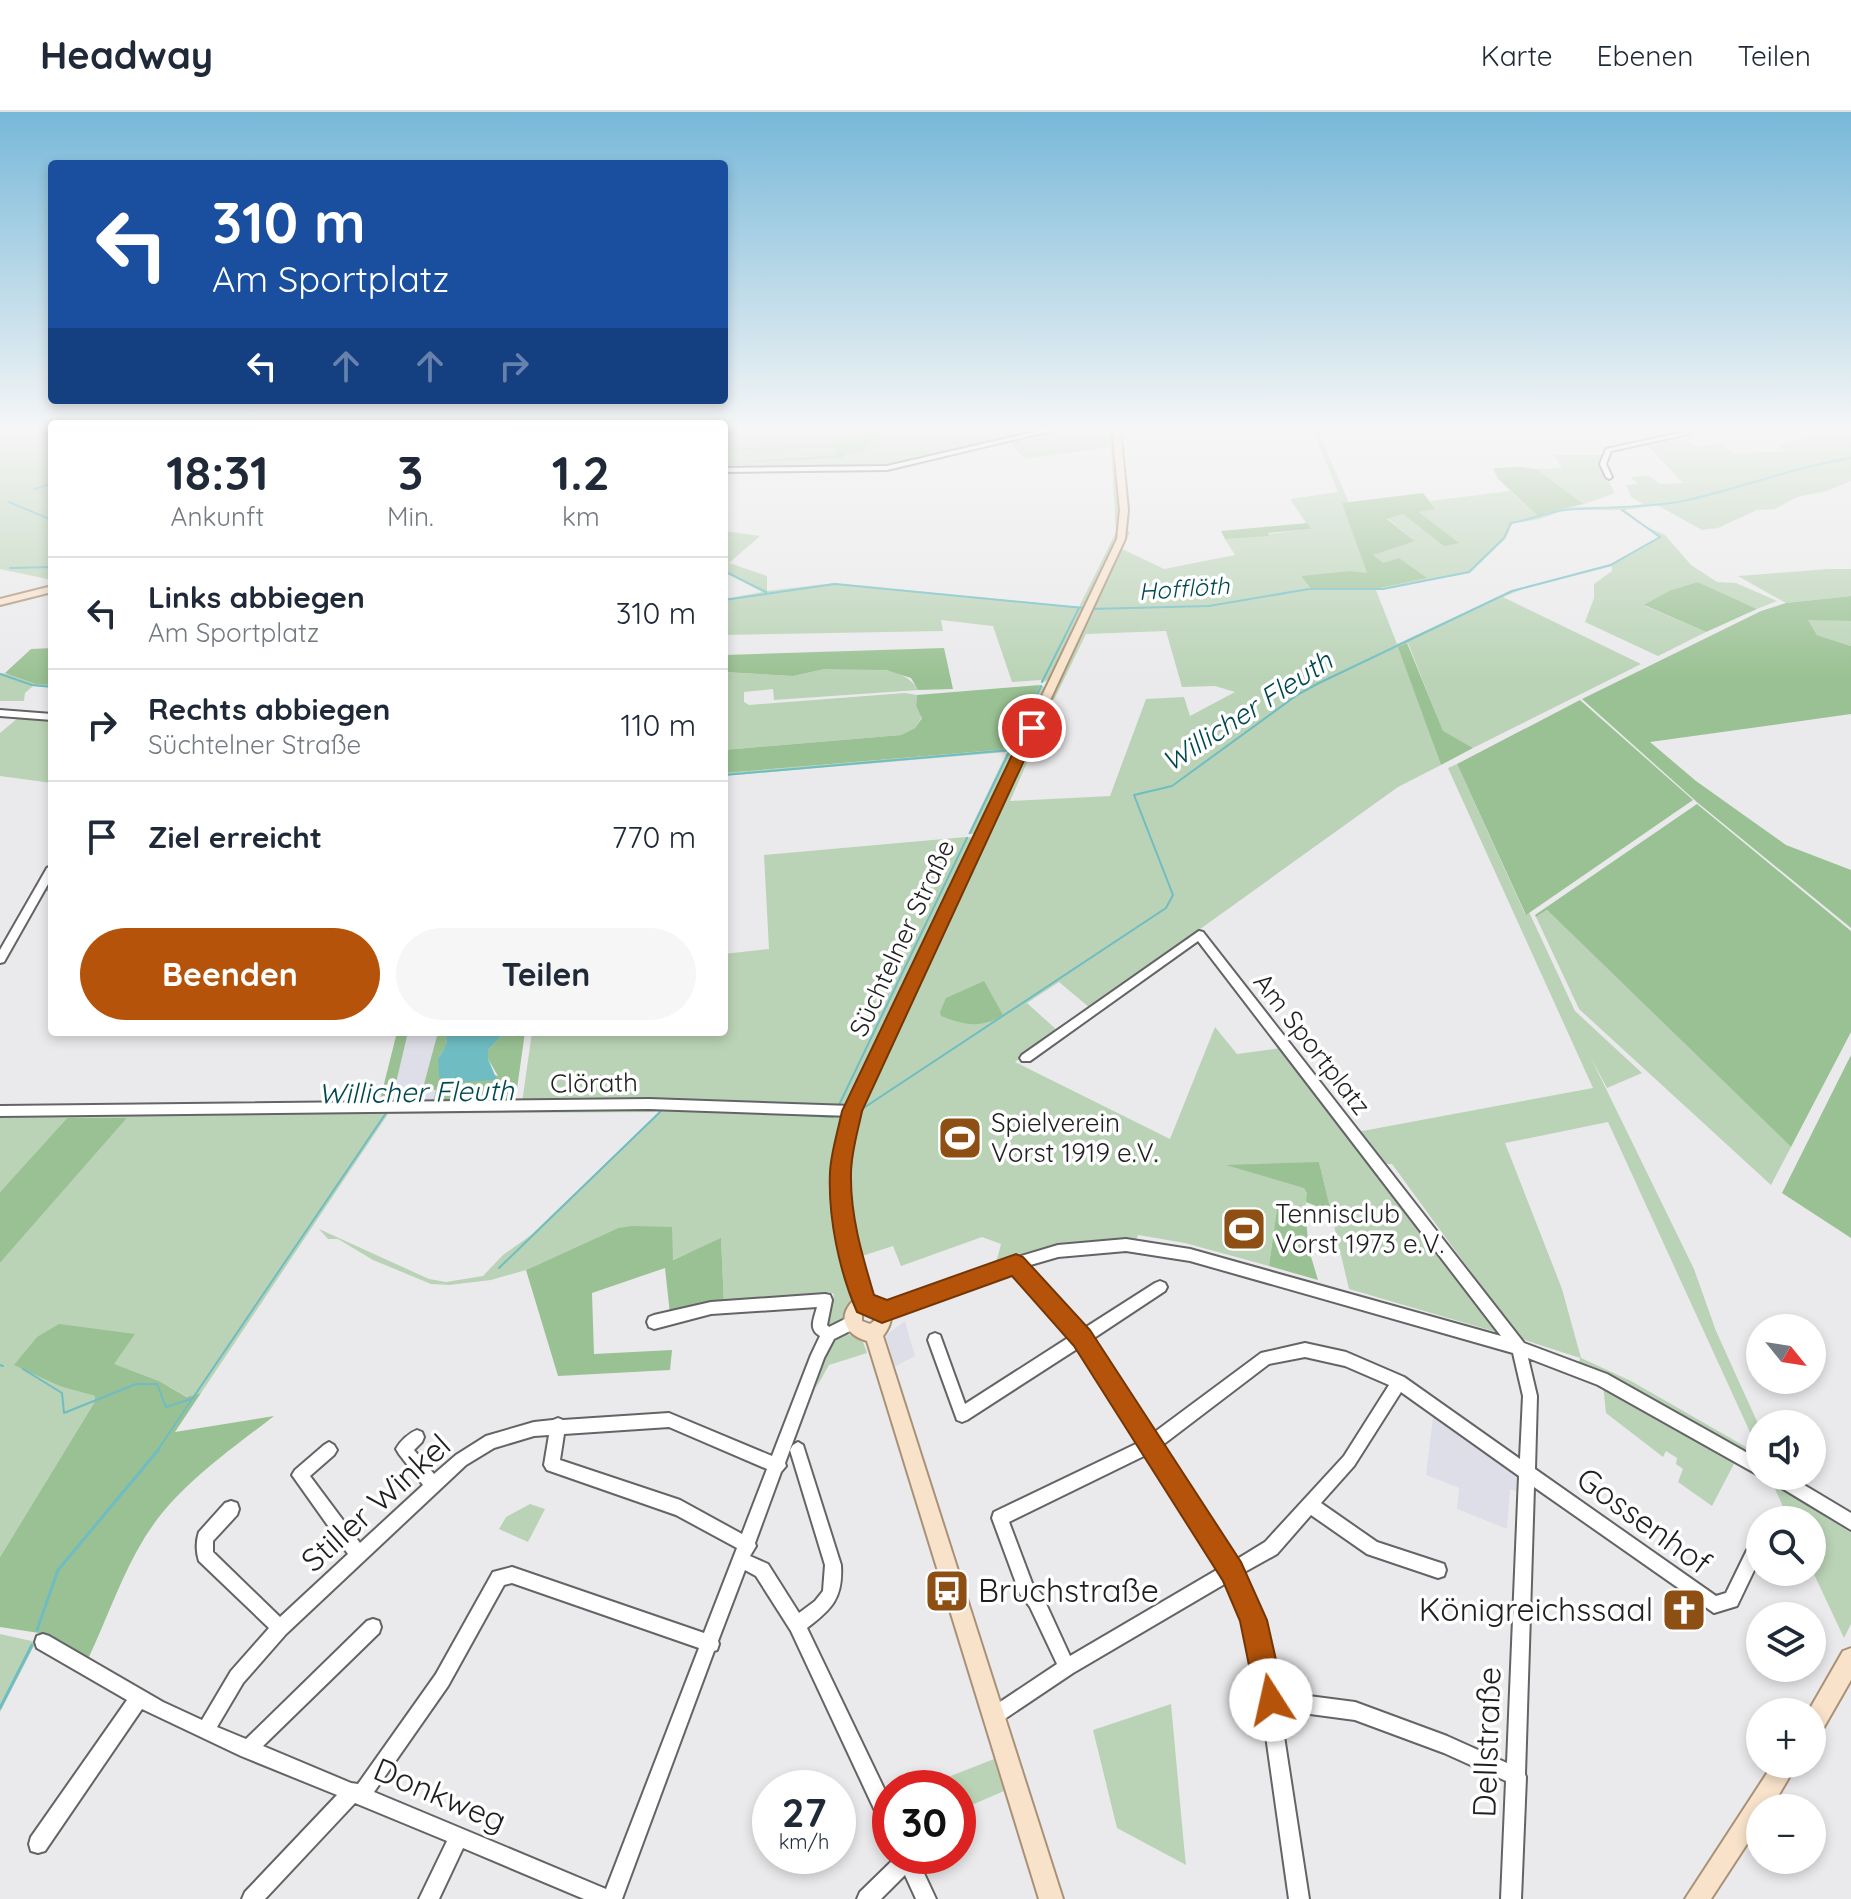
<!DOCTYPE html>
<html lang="de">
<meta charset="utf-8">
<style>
body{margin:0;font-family:Quicksand,sans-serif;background:#f6f6f7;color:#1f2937;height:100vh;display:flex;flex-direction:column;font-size:30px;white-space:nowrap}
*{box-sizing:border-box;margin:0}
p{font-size:26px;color:#747a83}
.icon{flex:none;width:44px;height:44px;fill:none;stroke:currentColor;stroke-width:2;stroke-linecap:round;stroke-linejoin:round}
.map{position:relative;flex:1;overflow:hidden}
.details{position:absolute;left:48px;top:308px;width:680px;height:616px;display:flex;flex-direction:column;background:#fff;border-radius:8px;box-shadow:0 4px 12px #0003}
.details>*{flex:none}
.banner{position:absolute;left:48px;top:48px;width:680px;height:244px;border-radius:8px;box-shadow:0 4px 12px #0003;background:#1a4fa0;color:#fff;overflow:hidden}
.needle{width:52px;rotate:120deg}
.controls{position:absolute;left:1746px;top:1202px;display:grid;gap:16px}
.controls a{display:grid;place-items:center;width:80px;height:80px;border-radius:50%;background:#fff;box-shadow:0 4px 12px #0003;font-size:40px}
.speed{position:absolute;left:752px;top:1658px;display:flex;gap:16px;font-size:40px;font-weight:700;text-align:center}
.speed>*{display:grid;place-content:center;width:104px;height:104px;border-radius:50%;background:#fff;box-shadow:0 4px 12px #0003;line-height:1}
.speed small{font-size:20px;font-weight:400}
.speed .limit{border:12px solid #d22;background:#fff;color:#111}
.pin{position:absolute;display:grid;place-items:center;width:68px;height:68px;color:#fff;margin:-34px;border:4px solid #fff;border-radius:50%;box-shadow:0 2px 8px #0007}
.me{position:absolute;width:88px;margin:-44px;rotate:350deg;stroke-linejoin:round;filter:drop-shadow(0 0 6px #0008)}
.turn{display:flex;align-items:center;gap:28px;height:168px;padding:0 32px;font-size:36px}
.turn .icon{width:104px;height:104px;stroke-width:2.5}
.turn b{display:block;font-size:56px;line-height:68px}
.lanes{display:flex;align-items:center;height:76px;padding:0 32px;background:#0003;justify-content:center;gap:40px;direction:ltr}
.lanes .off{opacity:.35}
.eta{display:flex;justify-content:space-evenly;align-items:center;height:136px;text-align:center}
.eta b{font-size:48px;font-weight:700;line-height:56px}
.button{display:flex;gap:16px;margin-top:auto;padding:16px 32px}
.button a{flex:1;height:92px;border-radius:48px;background:#b45309;color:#fff;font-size:32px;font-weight:700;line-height:92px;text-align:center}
.button a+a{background:#f6f6f7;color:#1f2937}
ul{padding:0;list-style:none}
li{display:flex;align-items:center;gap:24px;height:112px;padding:0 32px;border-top:2px solid #e0e1e3}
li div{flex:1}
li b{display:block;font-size:30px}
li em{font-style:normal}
header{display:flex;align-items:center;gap:48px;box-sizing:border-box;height:112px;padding:0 40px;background:#fff;border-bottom:2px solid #e0e1e3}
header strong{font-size:38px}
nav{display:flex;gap:44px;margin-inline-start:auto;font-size:28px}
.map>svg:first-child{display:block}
</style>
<header>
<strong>Headway</strong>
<nav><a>Karte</a><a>Ebenen</a><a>Teilen</a></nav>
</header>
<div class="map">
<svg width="1851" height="1787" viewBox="0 0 1851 1787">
<rect width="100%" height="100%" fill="#eaeaec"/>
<path fill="#dedee8" d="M408,920h30l-14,52 13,5 -4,13 -42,2z
M905,1209l10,35 -21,11 -8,-32z
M1434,1297l86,67 1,17 -11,-4 -3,40 -50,-20 2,-21 -33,-13z"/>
<path fill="#bad3b6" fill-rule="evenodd" d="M0,316h52v152l-52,-11z
M748,316l25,2 284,-2 -170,39 -163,2v-37z
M1111,316h3l4,44 -3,1 4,2 6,55 5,2 -8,17 42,20 71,-14 -10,-16 85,-10 -20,-30 48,-7 -26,-64h5l32,75h-6l24,70 -66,3 10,13h64l51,-11 -43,-15 -11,-8 42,-15 -27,-22 16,-5 41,32 14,-2 -40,-32 18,-3 -6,-7 80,-10 29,26c28,-19 72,-4 104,-13l-12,-7 -5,-12 12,-1 -8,-7 19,-1 11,8 23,-1 -39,-41 31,-6 24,11 22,-5 10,11 54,-1 -7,-7 54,-13 -2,-4h21v53l-24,10 -30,6 -22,12 -18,1 -39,18 -16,2 -45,-25 -32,5 22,17 18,8 26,30 26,17 19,1 41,18 -20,8 -59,-27 -53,24 61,26 -48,24 -73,-34 9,-24v-14l18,-13v-5l-84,21 -25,10 138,67 -168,84 -30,-16 -35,-89 -9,4 42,118 -43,22 -308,221 -31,-26 -32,21 31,28 -43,31 155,77 45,-112 22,27 44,-6 215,284 -147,-43 -30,-127 -15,26 4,5 -3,16 -27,-7 -9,64 -84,-23 -47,-8 -2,5c-49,-3 -94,5 -140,23l5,-19 -19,-7 -81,29 -8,-20 -31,10 9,39 -6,-11 -20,-84 10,-86 83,-182 6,-2 2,-5 -3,-3 104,-218 7,-2 -44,99 100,-5 36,-97 38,-2 6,19 45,-24 -20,-6 -33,1 -16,-56 -80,3 -32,66 -3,-1 -1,-20 -9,4v-3l-29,2 -19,-56 -52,-6 2,11 -219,4v-40l6,3 32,-6 -38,-20v-41l36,5 -31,27 38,13v15l67,-8 245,24 37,-75 -5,-85 -86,12 -17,-18 45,-10 4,3 55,5zM1620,398l39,27 -49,27 -99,27 -114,53 -21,-54 94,-17 36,-35 6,-14 28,-5 24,-9z
M1554,343h50l-2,13 12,23 -1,3 -29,10 -48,-35 26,-1z
M1828,457h23v27l-65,7 -48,-27z
M1807,507l44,2v25l-34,-11z
M825,557c29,1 77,-8 93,21l-144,10 -1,-11 -29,3v10l5,3 156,-12 12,2 -1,11 6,11 -7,11 -14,7 -177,15v-78l69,4z
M0,561c18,1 33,10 52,12v2l-19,-1 -8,7 -1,8h-24z
M1040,573l6,3 -68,146h-10l39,-82 -283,24v-3l285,-24z
M19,605l33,1v65l-52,-7v-43z
M1457,652l68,150 4,-2 46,99 67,62 -35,15 -17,-32 104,213 22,62 44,97v26l-152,-332 -103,21 57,146 19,69 50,23 129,74v7l-107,-64 -74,-36 1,-4 -61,-20 -127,-174h-7l-28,-32 236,-44 -145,-320z
M966,725l10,1 -127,267 -327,-2 10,-71h192v-78l45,-5 -5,-94z
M1547,798l244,237 -20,38 -192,-176 -43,-92z
M682,994l163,9 8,170c0,20 -4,31 -21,42l-5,-4 7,-29 -6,-2 -4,6 -100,7 -3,-66 -49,21v-33l-54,1 -92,42 -35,10 -42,5 -18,-1 -58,-24 -35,-21h-10l-9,-10 110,50 17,3 37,-6 20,-21 28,-20 128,-123 -271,2 -187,279 -13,4 -29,-16 -46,-17 21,-30 -110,33 38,20 33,9 -1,7 -94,154v-294l127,-145h-60l-67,74v-78z
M846,1221l17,9 4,11 -38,12 -13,23c6,-23 7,-44 30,-55z
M1603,1273l133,75 -24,46 -34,-24 5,-13 -7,-5 1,-6 -11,-7 -3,6 -57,-44z
M1772,1370l79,51v91l-7,14 -32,-68v-50h-23z
M530,1392l15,5 -17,33 -29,-13 7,-12z
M0,1522l36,8 -36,70z
M1171,1592l13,142 2,19 -69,-37 -24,-98z
M994,1647l10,32 -46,20v-23h-12l-3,-9z"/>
<path fill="#9ac193" d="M846,316h10l-27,4 10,10 37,-8 -2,-6h5l4,5 -21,20 -16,1 -4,4 -118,5 114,-8 -4,-8 -110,4v-18l1,16 111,-5 -14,-13z
M1522,355l14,2 48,35 -39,9 -6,4 -41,-38 -5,-11z
M1423,381l13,16 -17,3 40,31 -15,3 -41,-32 -16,5 28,22 -42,14 10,8 16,-5 28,20 -52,11h-64l-10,-13 49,-5 17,2 -25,-70z
M1307,411l4,6 -43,4 1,3 -44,3 -4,-8z
M1698,470l59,27 -51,23 -62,-27 25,-14z
M1851,484v25l-43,-1 9,15 34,11v68l-201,28 46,39 90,64 65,25v58l-153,-125 -116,-104 179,-88 25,-8z
M1407,531l36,88 30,17 -32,17 -43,-118z
M52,536v37l-16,-1 -31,-11 26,-24z
M944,536l9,41 -35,1 -7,-12 -25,-8 -61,-1 -32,7 -69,-4v-17z
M1040,573l-31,64 -285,24v-23l177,-15 14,-7 7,-10 -6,-12 1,-11z
M1580,588l113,100 -167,115 -69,-151z
M1697,692l154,127v101l-60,115 -244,-237 -11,7 -1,-2z
M984,869l19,34c-22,14 -39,10 -62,1l-1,-4 6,-14z
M397,920h11l-17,72h-12z
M438,920h6l3,6 -1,9 -8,11 60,18 -10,-17v-9l17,-18h20l-10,71 -82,-1 3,-12 -8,-1 -4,-5z
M1851,943v183l-69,-45z
M67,1006h60l-127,145v-71z
M1319,1050l12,50 -25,-10 1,-9 -3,-5 -78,-23z
M1278,1089l27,8 4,41 9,30 -49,-14z
M632,1114l40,1 1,33 48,-22 3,67 -54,9 -5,-46 -73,25 2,61 78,-4 -2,20 -112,6 -32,-106 92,-42z
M59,1212l76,10 -21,30 45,17 28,16 14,-4 -26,39 99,-16c-46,36 -97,70 -129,121 -23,37 -38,82 -57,122l-49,-26 -39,-6v-70l94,-154 1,-7 -33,-9 -48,-22 23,-28z"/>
<path fill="#6fbdc3" d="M444,920h61l-17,18v9l9,21 -50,3 -8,-6 -1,-19c7,-9 12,-16 6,-26z"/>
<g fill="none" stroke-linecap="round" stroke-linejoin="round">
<path stroke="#6fbdc3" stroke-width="2" d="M900,317l9,-1
M35,377l17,-6
M9,390l43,18
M10,456l42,-1
M724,459l42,21
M724,488l111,-16 249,24
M1090,497l119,-3 100,-17h74l86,-17 35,-34 7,-15c18,-3 37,-11 54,-13 39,-4 78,-1 118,-9 56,-12 111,-34 168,-43
M0,562l32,11 20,2
M1042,570l37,-74
M724,663l286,-25
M970,721l71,-147
M43,779l9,-2
M839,993l128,-267
M749,1000l84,5
M860,1003l2,-6 304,-201 7,-13 -39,-100 38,-9 125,-91 20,-11 195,-93 99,-26 49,-28 -38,-27
M0,1004l651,-7
M499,1156l163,-158
M0,1253l3,1
M23,1257l39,24 2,20 72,-29h21l9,23 28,-9
M157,1339l229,-338"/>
<path stroke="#6fbdc3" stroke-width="3" d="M37,1518l21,-60 101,-121
M0,1596l32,-63"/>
<g stroke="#646466" stroke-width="4">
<path id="minor" d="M1051,316h12l-176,42 -163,2v-4l163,-2z
M1687,316h6l-5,6 -77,17 -5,13 6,13 -3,2 -3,-2 -6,-13 6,-15 78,-17z
M0,598l52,4v6l-52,-4z
M52,753v12l-48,85 -4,1v-13l47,-82z
M1199,819l4,1 321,411 83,31 153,86v16l-162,-91 -70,-27 9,38 -2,73 181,127 10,-3 21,-43 6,-2 6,2 1,8 -23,48 -23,7 -180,-126 -9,287 1,3 -5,122h-20l5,-118 -62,-28 -89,-33 -75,-10 29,189h-20l-32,-227 -12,-51 -17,-39 -155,91 -73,49 -6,3 -6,-3 -3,-6 3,-6 69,-46 -27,-57 -10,-13 -28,-76 2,-6 146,-70 -60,-95 -113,73 -5,2 -5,-2 -29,-80 2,-5 5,-2 5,2 25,69 106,-68 -58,-66 -131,49 -5,-2 -2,-5 2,-5 114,-42 67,-20 68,-6 64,10 311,87 -303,-395 -168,120h-8l-2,-3 2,-3zM1126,1139l64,10 323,92 10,43 -3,63 -116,-82 -58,-25 -41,-9 -44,10 -109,81 -61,-94 74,-49 2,-4 -2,-4 -5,-2 -5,2 -72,46 -56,-63 31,-9zM1305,1245l40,9 44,19 -45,71 -79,86 -31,19 -74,-114 109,-83zM1401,1280l118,84 -12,287 -60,-27 -92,-34 -77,-10c-7,-44 -19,-77 -37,-118l36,-20 34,-39 56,39 71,24 6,-2 2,-6 -2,-6 -67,-22 -56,-39 33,-37zM1148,1342l72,114 -150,88 -28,-61 -10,-12 -23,-61z
M649,987l203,7 4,2 2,3 -2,3 -4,2 -203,-7 -649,7v-10z
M825,1182l5,1 2,5 -5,25 2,2 24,-12 5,2 2,5 -2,5 -24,12 -10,19 -39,105 1,3 -5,6 -26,71 1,3 -6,10 18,8 31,49 16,-12 8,-10 2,-26 -35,-115 3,-5 5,-3 5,3 38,120c2,33 -9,44 -34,63l83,173v29l-7,-2 -92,-197 -35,-55 -11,-6 -27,71 1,3 -2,6 -3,1 -92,248h-38l-121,-51 -24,51h-20l28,-58 -92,-38 -90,96h-23l3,-7 92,-97 -96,-39 -99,-47 -97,142 -7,2 -7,-2 -2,-7 2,-7 96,-137 -90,-52 -2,-6 2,-6 6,-2 6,2 114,66 39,18 29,-49 38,-43 -70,-67c-3,-9 -3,-20 0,-29l26,-29 6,-2 6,2 2,6 -2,6 -24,26v11l67,65 68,-63 -56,-79 3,-5 29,-25 5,-3 5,3 3,5 -3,5 -24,21 50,67 63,-58 -24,-31 -3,-5c4,-8 13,-16 21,-19l5,2 2,5 -2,5 -8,8 20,24 22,-19 30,-19 48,-14 19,-2 5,-2 5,2 106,-7 103,43 39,-101 9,-19c-12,-7 -6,-17 -3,-29l-106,7 -57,15 -5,-2 -2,-5 2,-5 5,-2 57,-13zM669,1315l98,42 -25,65 -62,-34 -120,-40 4,-26zM549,1323l-5,30 3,5 129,45 61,33 -33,85 -192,-66 -19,5 -57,102 -78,110 -7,-1 -88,-37 116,-113 2,-6 -2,-6 -6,-2 -6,2 -121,118 -29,-12 26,-44 43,-49 180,-169 28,-17 40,-12zM512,1471l187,65 -93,241 -232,-97 74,-106 56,-101z
M1767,1364h22l62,37v17l-81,-49z
M897,1744h19l20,43h-20l-11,-24 -24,24h-24l3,-7z"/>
</g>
<g stroke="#a99178" stroke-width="4">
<path id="major" d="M1112,316h8l8,82 -3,29 -254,546c-32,73 -25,137 0,210 21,8 26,23 12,41l180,563h-24l-172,-558c-22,-6 -31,-25 -12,-42 -24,-75 -32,-140 1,-214l261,-546 3,-29zM866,1200h4l4,3v6l-4,3 -8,-3v-6z
M52,474v6l-52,13v-6z
M1851,1536v32l-31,54 -8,3v-25h-4l35,-61z
M1773,1652h24l-26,44h-11v16l-49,75h-26z"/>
</g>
<use href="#minor" fill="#fff" fill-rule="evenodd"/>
<use href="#major" fill="#f8e2ca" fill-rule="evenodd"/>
</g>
<linearGradient id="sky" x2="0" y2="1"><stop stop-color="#77b8d9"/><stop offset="0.56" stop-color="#f6f6f6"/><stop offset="1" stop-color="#f6f6f6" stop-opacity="0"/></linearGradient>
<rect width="1851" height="566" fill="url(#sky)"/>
<path fill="#b45309" stroke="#753606" stroke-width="2" d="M1032,611l7,5 -177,383c-4,20 -11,42 -11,62 -1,42 11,82 23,122l13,5 129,-46 7,3 67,73 151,232 26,58 18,80 -4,11 -10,4 -10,-4 -5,-11 -16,-79 -17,-40 -149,-235 -62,-70 -130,47 -25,-11c-18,-41 -29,-95 -27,-140 1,-20 8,-41 12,-61l183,-383z"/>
<defs>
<g id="stadium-square" transform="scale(2.3)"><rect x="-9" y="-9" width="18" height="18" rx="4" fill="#8d4f13" stroke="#fff"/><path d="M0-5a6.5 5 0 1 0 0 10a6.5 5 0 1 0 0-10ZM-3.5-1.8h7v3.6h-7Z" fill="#fff"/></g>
<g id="bus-square" transform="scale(2.3)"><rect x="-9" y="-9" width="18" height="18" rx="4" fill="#8d4f13" stroke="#fff"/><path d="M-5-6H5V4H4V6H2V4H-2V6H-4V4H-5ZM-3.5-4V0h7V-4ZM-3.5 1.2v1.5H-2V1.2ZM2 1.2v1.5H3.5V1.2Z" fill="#fff"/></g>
<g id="church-square" transform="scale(2.3)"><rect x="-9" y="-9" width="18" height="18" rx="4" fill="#8d4f13" stroke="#fff"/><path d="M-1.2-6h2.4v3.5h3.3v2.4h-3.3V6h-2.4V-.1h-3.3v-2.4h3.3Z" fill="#fff"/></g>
</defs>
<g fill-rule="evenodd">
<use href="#stadium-square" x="960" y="1026"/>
<use href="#stadium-square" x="1244" y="1117"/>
<use href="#bus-square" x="947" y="1479"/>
<use href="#church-square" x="1684" y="1498"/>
</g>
<g text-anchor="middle" stroke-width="7" stroke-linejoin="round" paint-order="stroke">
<g font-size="24" font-style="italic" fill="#004a4f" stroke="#fff">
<text transform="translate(1184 477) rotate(-4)" y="8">Hofflöth</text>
</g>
<g font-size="26" fill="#1f1f20" stroke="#fff">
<text transform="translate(902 826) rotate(-65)" y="9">Süchtelner Straße</text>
<text transform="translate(1312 932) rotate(52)" y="9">Am Sportplatz</text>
<text transform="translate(594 971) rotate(-1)" y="9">Clörath</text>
</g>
<g font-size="26" fill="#1f1f20" stroke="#fff" text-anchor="start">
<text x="991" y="1020">Spielverein<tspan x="991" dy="30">Vorst 1919 e.V.</tspan></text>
<text x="1275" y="1111">Tennisclub<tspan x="1275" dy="30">Vorst 1973 e.V.</tspan></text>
</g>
<g font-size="28" font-style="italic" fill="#004a4f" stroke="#fff">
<text transform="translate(1247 599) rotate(-33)" y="10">Willicher Fleuth</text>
<text transform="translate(416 980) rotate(-1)" y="10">Willicher Fleuth</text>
</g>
<g font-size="32" fill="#1f1f20" stroke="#fff">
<text transform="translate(376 1391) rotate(-42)" y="11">Stiller Winkel</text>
<text transform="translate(1644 1409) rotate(36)" y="11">Gossenhof</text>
<text transform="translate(1487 1630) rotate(-88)" y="11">Dellstraße</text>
<text transform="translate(440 1683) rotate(23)" y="11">Donkweg</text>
</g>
<g font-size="32" fill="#1f1f20" stroke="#fff" text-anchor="start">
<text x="978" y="1490">Bruchstraße</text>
<text x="1653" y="1509" text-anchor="end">Königreichssaal</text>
</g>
</g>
</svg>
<div class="controls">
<a><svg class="needle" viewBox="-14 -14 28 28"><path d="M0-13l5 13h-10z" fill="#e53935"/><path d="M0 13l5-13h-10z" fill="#747a83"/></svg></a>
<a><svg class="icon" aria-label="sound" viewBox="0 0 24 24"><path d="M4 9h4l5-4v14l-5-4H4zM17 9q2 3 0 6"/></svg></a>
<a><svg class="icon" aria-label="search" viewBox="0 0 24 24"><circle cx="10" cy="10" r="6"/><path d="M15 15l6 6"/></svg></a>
<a><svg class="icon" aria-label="layers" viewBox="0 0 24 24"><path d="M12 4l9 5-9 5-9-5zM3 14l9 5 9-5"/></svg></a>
<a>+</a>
<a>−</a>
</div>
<div class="speed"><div>27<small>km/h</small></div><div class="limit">30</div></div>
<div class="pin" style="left:1032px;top:616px;background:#d93025"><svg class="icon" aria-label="arrive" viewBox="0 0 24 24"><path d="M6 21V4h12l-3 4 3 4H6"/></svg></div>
<svg class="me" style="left:1271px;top:1588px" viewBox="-20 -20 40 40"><circle r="19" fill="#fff"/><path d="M0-13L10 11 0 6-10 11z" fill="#b45309"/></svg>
<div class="banner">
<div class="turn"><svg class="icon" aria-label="left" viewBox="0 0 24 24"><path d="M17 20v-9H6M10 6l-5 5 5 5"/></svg><div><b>310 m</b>Am Sportplatz</div></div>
<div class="lanes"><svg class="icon" aria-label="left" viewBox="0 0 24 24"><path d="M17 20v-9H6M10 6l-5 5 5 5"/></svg><svg class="icon off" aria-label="ahead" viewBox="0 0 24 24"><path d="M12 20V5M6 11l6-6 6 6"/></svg><svg class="icon off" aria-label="ahead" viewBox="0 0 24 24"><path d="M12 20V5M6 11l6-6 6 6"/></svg><svg class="icon off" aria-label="right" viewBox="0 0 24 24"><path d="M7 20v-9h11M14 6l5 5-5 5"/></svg></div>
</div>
<section class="details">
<div class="eta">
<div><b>18:31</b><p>Ankunft</p></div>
<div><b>3</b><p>Min.</p></div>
<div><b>1.2</b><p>km</p></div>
</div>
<ul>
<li><svg class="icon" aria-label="left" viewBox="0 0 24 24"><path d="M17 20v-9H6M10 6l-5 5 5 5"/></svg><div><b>Links abbiegen</b><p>Am Sportplatz</p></div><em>310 m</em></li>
<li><svg class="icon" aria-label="right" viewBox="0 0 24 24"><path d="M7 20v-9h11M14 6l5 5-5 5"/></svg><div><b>Rechts abbiegen</b><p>Süchtelner Straße</p></div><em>110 m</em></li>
<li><svg class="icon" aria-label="arrive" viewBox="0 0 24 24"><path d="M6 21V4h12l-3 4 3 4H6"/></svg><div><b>Ziel erreicht</b></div><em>770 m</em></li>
</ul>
<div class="button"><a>Beenden</a><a>Teilen</a></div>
</section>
</div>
